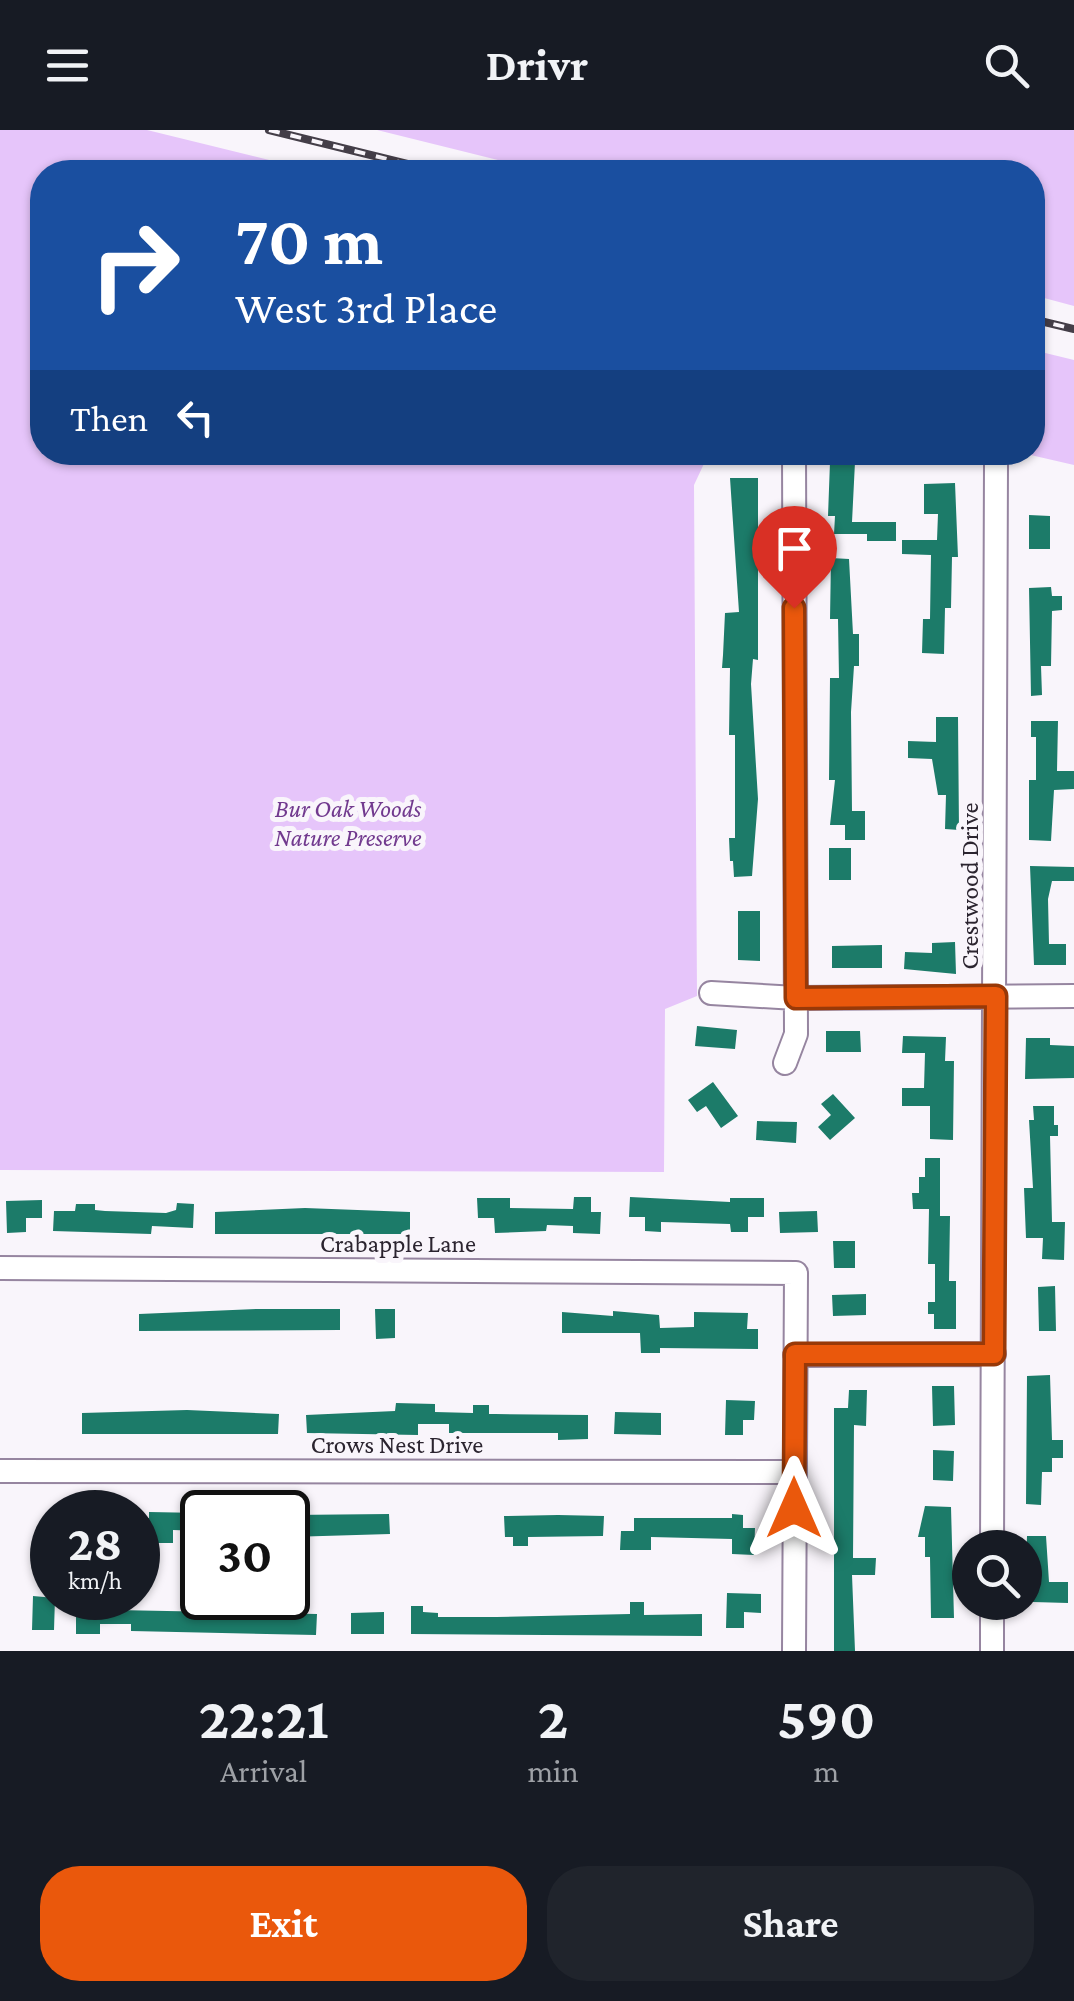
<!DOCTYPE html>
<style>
body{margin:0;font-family:"Crimson Pro",serif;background:#20242c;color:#f1f3f6;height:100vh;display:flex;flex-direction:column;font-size:38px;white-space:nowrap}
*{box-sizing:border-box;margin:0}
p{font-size:32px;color:#9ea1a6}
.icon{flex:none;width:55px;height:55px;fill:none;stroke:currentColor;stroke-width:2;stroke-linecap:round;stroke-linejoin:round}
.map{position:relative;height:1521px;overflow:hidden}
.sheet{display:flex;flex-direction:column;background:#171b24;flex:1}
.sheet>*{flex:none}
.guide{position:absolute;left:30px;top:30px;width:1015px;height:305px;border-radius:40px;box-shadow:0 2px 8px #0004;background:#1a4fa0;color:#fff;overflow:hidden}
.tools{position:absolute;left:952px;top:1400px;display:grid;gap:20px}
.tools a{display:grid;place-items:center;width:90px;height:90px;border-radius:50%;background:#171b24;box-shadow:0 2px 8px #0004;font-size:50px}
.speed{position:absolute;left:30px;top:1360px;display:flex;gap:20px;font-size:50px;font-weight:700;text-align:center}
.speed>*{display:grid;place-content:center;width:130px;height:130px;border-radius:50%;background:#171b24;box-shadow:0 2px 8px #0004;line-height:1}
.speed small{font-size:25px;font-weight:400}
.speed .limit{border:5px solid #111;border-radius:15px;background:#fff;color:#111}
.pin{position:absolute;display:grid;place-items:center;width:85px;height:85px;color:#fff;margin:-102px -42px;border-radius:50% 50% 50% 0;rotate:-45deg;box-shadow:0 0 10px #0007}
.pin .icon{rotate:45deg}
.me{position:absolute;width:110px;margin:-55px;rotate:0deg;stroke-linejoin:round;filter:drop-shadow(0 0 8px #0008)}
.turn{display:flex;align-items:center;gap:35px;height:210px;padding:0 40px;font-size:45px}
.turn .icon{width:130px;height:130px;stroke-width:2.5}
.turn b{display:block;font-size:70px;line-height:85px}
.then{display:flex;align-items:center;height:95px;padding:0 40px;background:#0003;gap:20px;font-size:38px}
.eta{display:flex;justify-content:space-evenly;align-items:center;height:170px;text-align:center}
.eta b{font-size:60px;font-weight:700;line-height:70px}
.button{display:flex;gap:20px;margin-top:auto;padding:20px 40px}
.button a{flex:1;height:115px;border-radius:40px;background:#ea580c;color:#fff;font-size:40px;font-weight:700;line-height:115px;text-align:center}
.button a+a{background:#20242c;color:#f1f3f6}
header{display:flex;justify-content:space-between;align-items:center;height:130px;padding:0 40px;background:#171b24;font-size:45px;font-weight:700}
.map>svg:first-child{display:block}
</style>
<header><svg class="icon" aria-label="menu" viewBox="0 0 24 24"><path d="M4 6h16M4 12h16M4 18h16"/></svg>Drivr<svg class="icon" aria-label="search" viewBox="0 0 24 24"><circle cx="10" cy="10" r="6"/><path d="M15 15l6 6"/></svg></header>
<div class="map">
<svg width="1074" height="1521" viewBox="0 0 1074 1521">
<rect width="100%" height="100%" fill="#f9f5fb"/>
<path fill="#e6c5fa" d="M0,0h147l171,42h-276v280l667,1 -15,32 3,511 -32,13 -1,163 -664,-2z
M377,0h697v176l-41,-11 -1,-123h-486z
M1033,220l41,10v105l-52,-12 10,-1z"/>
<path fill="#1c7b69" d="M830,332h25l-3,60h44v19h-29v-7h-33l1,-18h-7z
M730,348h28v182l-5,-1 -2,25 7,115 -6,77 -18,1 -1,-16h-3l-1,-23h6v-103h-6l1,-67h-8l1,-13 2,-42 14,-1z
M955,353l3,74h-6l-1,51h-6l-1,46 -22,-1 1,-34h7l1,-64 -29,-1v-14h35l1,-26h-14v-30z
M1029,385l21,1v33h-21z
M831,428l18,1 4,75h6v32h-5l-3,46 1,99h13v29h-20v-15h-15l5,-45h-6l1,-102h9l-1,-59h-8z
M1051,457l1,9h10v14l-10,1 -1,55h-10l1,29 -11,1 -2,-108z
M936,587h22l1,113 -14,-1 1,-34h-8l-6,-36 -24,-1v-17l28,1z
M1031,591h27l-1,50h17v18l-20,1 -3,51 -22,-1v-60h7v-43h-5z
M829,718h22v32h-22z
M1030,736l44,1v14h-22l-4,18 1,45h17v21h-32z
M738,781h22v50l-22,-1z
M955,812l1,32 -52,-5 1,-17 27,1v-10z
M882,815v23h-50v-22z
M697,896l40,4 -2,19 -40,-3z
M826,901h34l1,21h-35z
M903,906l43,1 -1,24h9l-1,79 -23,-1v-33h-28v-18h22l1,-35h-23z
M1026,908h24v7l24,1v32l-49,1z
M713,952l25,34 -17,12 -15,-22 -9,6 -9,-12z
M833,964l22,24 -25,22 -12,-13 13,-12 -10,-11z
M1033,976h21v19h4v11h-8l2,86h13l-1,38 -22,-1 1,-21h-17l-2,-50h9l-4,-68h5z
M757,991l40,1 -1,21 -40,-3z
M925,1028h15v58h10l-1,65h7v48h-22v-15h-6v-12h7v-38h-7l1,-55h-16l-1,-16h7v-16h6z
M574,1067h17v15h10l-1,22 -27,-1v-7l-26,-1 -1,6 -51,2 -1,-15h-16l-1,-20h33v10l63,1z
M630,1067l100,5v-4h34v19h-16v15h-17l-1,-8 -69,-2v10l-16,-1v-14h-16z
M42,1070v18h-16v14l-19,1 -1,-32z
M177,1073l17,1 -1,24 -41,-2 -1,8 -98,-3 1,-20h21l1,-7h19v6l10,1 61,2 10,-3z
M305,1078l105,4v22h-195v-22z
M817,1081l1,21 -38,1 -1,-21z
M833,1111h22v27h-21z
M1055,1156l1,45h-17l-1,-44z
M866,1164v21l-33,1 -1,-21z
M256,1179h84v21l-201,1v-17z
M375,1179h20v29l-19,1z
M613,1181l46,4 1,13 34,-1v-15l54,1 -1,16h11v20l-98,-1v5h-19l-1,-20h-78v-21l51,4z
M1050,1245l2,65h11v18h-11v14h-10l-1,33 -15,-1 1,-128z
M932,1256h22l1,39 -22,1z
M849,1260h18l-1,36 -12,-1 -1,133h23l-1,17h-23l3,76h-21v-243h14z
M726,1270l29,1 -1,19h-11v15h-18z
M396,1273l39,1v8l38,1v-8h16v9h6l93,1v24l-30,1v-7h-109v-9h-31v11l-111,-2 -1,-18 89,-4z
M187,1280l92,4 -1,20h-196v-21z
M615,1282l46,1v22l-47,-1z
M933,1320l21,1 -1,30 -20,-1z
M925,1376l26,1 3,111h-23l-1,-61h-5v-20h-7z
M149,1382l53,1v18l-29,-1v13h-35v-25h11z
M389,1384l1,20 -101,3 1,-22z
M732,1384l11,1v13h12l-1,27 -22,-1v-15l-81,-2v13h-31l1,-19h13v-13h98z
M558,1385l46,1 -1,20 -75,1v9h-15v-9h-8l-1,-21z
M1027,1406h19l3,46h19v21l-35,-1 1,-32h-8z
M727,1463l34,1v19l-17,-1v16h-18z
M33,1466l22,2 -1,32h-22z
M630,1472h14v13l58,-1v22l-291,-2v-28h12v6l15,1v4h59l133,-3z
M116,1474v6l201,4 -1,21 -185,-4v-7h-31v10h-24v-29z
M384,1482v22h-33v-21z"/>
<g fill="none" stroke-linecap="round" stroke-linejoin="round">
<g stroke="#9685a0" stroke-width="26">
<path id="minor" d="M711,863l85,5 278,-2
M785,933l11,-29 -2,-582
M0,1138l796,5 -2,378
M795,1225l199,-1
M0,1341l795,1
M992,1418l4,-1084
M992,1521v-49"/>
</g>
<use href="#minor" stroke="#fff" stroke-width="22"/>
<g stroke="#443e48" stroke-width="8">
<path id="rail" d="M269,0l171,42
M1032,189l42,10"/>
</g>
<use href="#rail" stroke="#f9f5fb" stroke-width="4" stroke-dasharray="11" stroke-linecap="butt"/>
</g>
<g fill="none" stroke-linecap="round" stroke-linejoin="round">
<g stroke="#983908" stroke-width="25">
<path id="route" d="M794,478l2,390 200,-2 -2,358h-199l-1,154"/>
</g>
<use href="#route" stroke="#ea580c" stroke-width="18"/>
</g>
<g text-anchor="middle" stroke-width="10" stroke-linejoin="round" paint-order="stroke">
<g font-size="25" font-style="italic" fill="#71398e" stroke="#f9f5fb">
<text x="348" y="687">Bur Oak Woods<tspan x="348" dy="29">Nature Preserve</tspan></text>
</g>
<g font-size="25" fill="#2b242f" stroke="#f9f5fb">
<text transform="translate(969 756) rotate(-90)" y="9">Crestwood Drive</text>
<text x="398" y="1122">Crabapple Lane</text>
<text x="397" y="1323">Crows Nest Drive</text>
</g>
</g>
</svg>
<div class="tools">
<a><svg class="icon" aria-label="search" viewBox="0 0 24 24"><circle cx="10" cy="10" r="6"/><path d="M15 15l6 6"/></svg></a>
</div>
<div class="speed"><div>28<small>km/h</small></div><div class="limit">30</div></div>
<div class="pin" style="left:794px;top:478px;background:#d93025"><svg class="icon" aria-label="arrive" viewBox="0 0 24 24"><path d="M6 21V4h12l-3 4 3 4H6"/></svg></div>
<svg class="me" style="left:794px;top:1378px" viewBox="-20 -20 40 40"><path d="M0-17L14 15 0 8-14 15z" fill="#ea580c" stroke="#fff" stroke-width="4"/></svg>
<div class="guide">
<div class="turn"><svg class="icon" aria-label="right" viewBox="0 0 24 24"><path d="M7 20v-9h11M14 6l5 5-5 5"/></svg><div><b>70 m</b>West 3rd Place</div></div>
<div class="then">Then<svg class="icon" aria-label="left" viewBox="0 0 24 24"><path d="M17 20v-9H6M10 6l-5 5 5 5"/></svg></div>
</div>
</div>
<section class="sheet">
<div class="eta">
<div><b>22:21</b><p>Arrival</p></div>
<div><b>2</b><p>min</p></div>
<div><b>590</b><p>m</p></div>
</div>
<div class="button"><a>Exit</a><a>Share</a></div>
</section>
